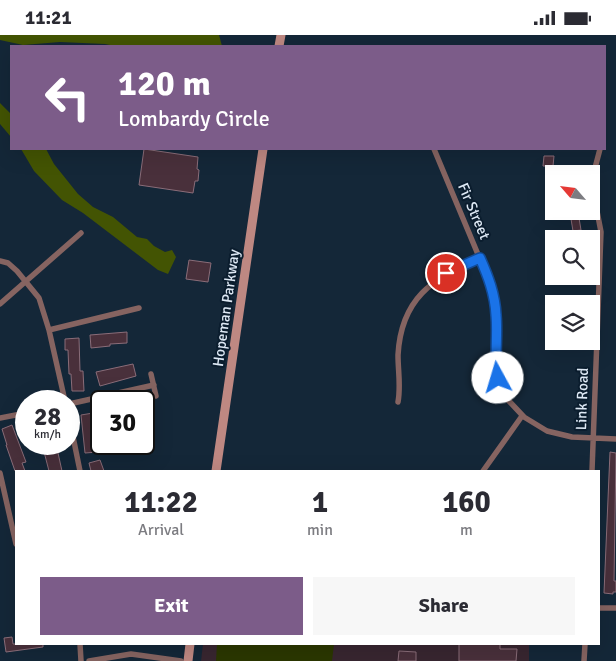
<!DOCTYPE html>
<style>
body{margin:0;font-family:Signika,sans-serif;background:#f7f7f7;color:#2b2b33;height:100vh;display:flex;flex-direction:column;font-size:19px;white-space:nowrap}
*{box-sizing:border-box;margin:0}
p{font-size:16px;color:#7c7c81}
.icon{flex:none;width:28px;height:28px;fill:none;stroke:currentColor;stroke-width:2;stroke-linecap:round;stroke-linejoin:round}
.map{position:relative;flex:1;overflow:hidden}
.panel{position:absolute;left:15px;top:435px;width:585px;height:175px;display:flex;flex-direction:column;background:#fff;border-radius:0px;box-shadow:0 5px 20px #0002}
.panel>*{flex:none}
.top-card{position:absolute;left:10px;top:10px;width:596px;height:105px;border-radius:0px;box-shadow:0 5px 20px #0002;background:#7c5c89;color:#fff;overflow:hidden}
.needle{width:32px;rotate:298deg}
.controls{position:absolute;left:545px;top:130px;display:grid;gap:10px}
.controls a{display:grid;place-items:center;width:55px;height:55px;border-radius:0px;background:#fff;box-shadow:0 5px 20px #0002;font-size:25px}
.speed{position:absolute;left:15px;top:355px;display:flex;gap:10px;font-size:25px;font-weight:700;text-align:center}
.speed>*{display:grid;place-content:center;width:65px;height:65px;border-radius:50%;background:#fff;box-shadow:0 5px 20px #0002;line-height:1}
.speed small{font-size:12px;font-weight:400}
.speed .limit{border:2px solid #111;border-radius:8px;background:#fff;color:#111}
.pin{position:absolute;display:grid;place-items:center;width:42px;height:42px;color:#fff;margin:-21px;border:2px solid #fff;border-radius:50%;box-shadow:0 1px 5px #0007}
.me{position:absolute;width:55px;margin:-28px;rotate:354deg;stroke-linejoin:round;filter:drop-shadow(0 0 4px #0008)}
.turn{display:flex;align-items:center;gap:18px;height:105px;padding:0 25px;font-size:22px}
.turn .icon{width:65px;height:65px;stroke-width:2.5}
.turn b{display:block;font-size:35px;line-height:42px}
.eta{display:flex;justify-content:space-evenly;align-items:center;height:85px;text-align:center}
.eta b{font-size:30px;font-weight:800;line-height:35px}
.button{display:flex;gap:10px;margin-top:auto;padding:10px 25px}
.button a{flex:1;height:58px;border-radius:0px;background:#7c5c89;color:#fff;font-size:20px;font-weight:800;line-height:58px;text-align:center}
.button a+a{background:#f7f7f7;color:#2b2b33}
.status{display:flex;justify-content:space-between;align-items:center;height:35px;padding:0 25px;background:#fff;direction:ltr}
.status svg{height:14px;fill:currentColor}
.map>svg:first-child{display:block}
</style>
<div class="status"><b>11:21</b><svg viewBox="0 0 49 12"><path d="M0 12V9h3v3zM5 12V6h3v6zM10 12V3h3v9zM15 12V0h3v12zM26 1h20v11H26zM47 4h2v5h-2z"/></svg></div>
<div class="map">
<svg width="616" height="626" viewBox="0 0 616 626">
<rect width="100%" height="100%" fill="#142738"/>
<path fill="#382630" d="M203,609h326v17h-328z"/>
<path fill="#2b3700" d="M217,609h117l-2,17h-116z"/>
<path fill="#435403" d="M0,0h219l3,11h-107l-10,-2 -45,-2 -37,3 -23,-5z
M0,68l11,11v23l-11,-13z
M21,114h25l8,15 24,30 15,13 20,10 24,20 10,2 7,7 11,6 7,-2 4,7 -8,17 -10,-4 -75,-57 -21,-13 -28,-29z"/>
<path fill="#49303b" stroke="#8a6d79" d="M144,114l54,8 -1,12 2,1 -1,11h-3l-2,12 -54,-8z
M544,121h10l-1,10h-10z
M579,183l2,12 -8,1 -2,-12z
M189,225l22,3 -3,19 -22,-3z
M127,297v11l-17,1v2l-19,2 -1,-13z
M79,303l1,33h3l1,20h-12l-1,-17h-2l-1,-24h-3v-11z
M133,329l3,12 -36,10 -4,-14z
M93,378l5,39 -13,1 -4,-38z
M12,390l14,37 -4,1 3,8h-10l-9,-26h1l-5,-16z
M42,409h14l6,27h-13z
M610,417l6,1 -2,128h2v11h-3v2l-9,-1z
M100,425l4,11h-13l-2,-8z
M12,602l1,7h30v3l-37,5 -2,-14z
M459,609h41v5h17l-1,12h-57z
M399,616l17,1v9h-18z"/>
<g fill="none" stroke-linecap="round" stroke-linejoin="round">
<path stroke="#866461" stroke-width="5.5" d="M434,114l58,139 4,27v53l6,21 6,11 16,17 23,14 25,6 44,2
M0,226l8,2 9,8 22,27 10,32 16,71
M0,269l81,-71
M49,295l90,-22
M151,339l5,22
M398,367c3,-16 0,-31 0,-47 3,-56 34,-77 82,-97
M69,369l85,-19
M69,382l11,54
M0,383l26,-5
M483,436l39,-55
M592,436l9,-239 -8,-42 2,-22 5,-19
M0,438l16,71
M599,573h17
M80,609l1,17
M89,626l42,-7 50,7
M584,626l1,-17"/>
<path stroke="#be8882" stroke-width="9" d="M279,11l2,-11
M216,436l47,-322
M188,626l2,-17"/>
</g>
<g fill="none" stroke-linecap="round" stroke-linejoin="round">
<g stroke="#114b97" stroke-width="12">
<path id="route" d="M446,238l34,-15c8,18 15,36 16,57 2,21 -2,42 2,63"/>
</g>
<use href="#route" stroke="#1a73e8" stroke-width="9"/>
</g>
<g text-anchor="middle" stroke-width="4" stroke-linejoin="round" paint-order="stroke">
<g font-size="15" fill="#dee9f5" stroke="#0b1d2e">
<text transform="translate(474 176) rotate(67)" y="5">Fir Street</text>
<text transform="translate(226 273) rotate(-82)" y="5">Hopeman Parkway</text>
<text transform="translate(582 364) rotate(-88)" y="5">Link Road</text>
</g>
</g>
</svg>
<div class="controls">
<a><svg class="needle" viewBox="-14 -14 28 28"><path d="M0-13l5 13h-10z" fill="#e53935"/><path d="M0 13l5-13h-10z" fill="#7c7c81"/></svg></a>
<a><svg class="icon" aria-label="search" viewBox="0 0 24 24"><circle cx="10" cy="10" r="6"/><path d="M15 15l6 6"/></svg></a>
<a><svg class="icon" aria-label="layers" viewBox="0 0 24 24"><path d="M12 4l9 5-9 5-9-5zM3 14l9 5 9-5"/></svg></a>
</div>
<div class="speed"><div>28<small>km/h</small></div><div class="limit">30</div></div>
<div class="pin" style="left:446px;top:238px;background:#d93025"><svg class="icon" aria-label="arrive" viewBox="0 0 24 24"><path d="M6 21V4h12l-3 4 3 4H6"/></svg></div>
<svg class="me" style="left:498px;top:343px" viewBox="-20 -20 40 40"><circle r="19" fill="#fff"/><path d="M0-13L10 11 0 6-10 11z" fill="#1a73e8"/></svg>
<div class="top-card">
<div class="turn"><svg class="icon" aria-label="left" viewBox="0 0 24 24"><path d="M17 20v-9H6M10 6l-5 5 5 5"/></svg><div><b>120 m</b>Lombardy Circle</div></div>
</div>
<section class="panel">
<div class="eta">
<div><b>11:22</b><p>Arrival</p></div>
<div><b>1</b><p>min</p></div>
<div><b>160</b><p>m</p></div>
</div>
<div class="button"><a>Exit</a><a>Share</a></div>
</section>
</div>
